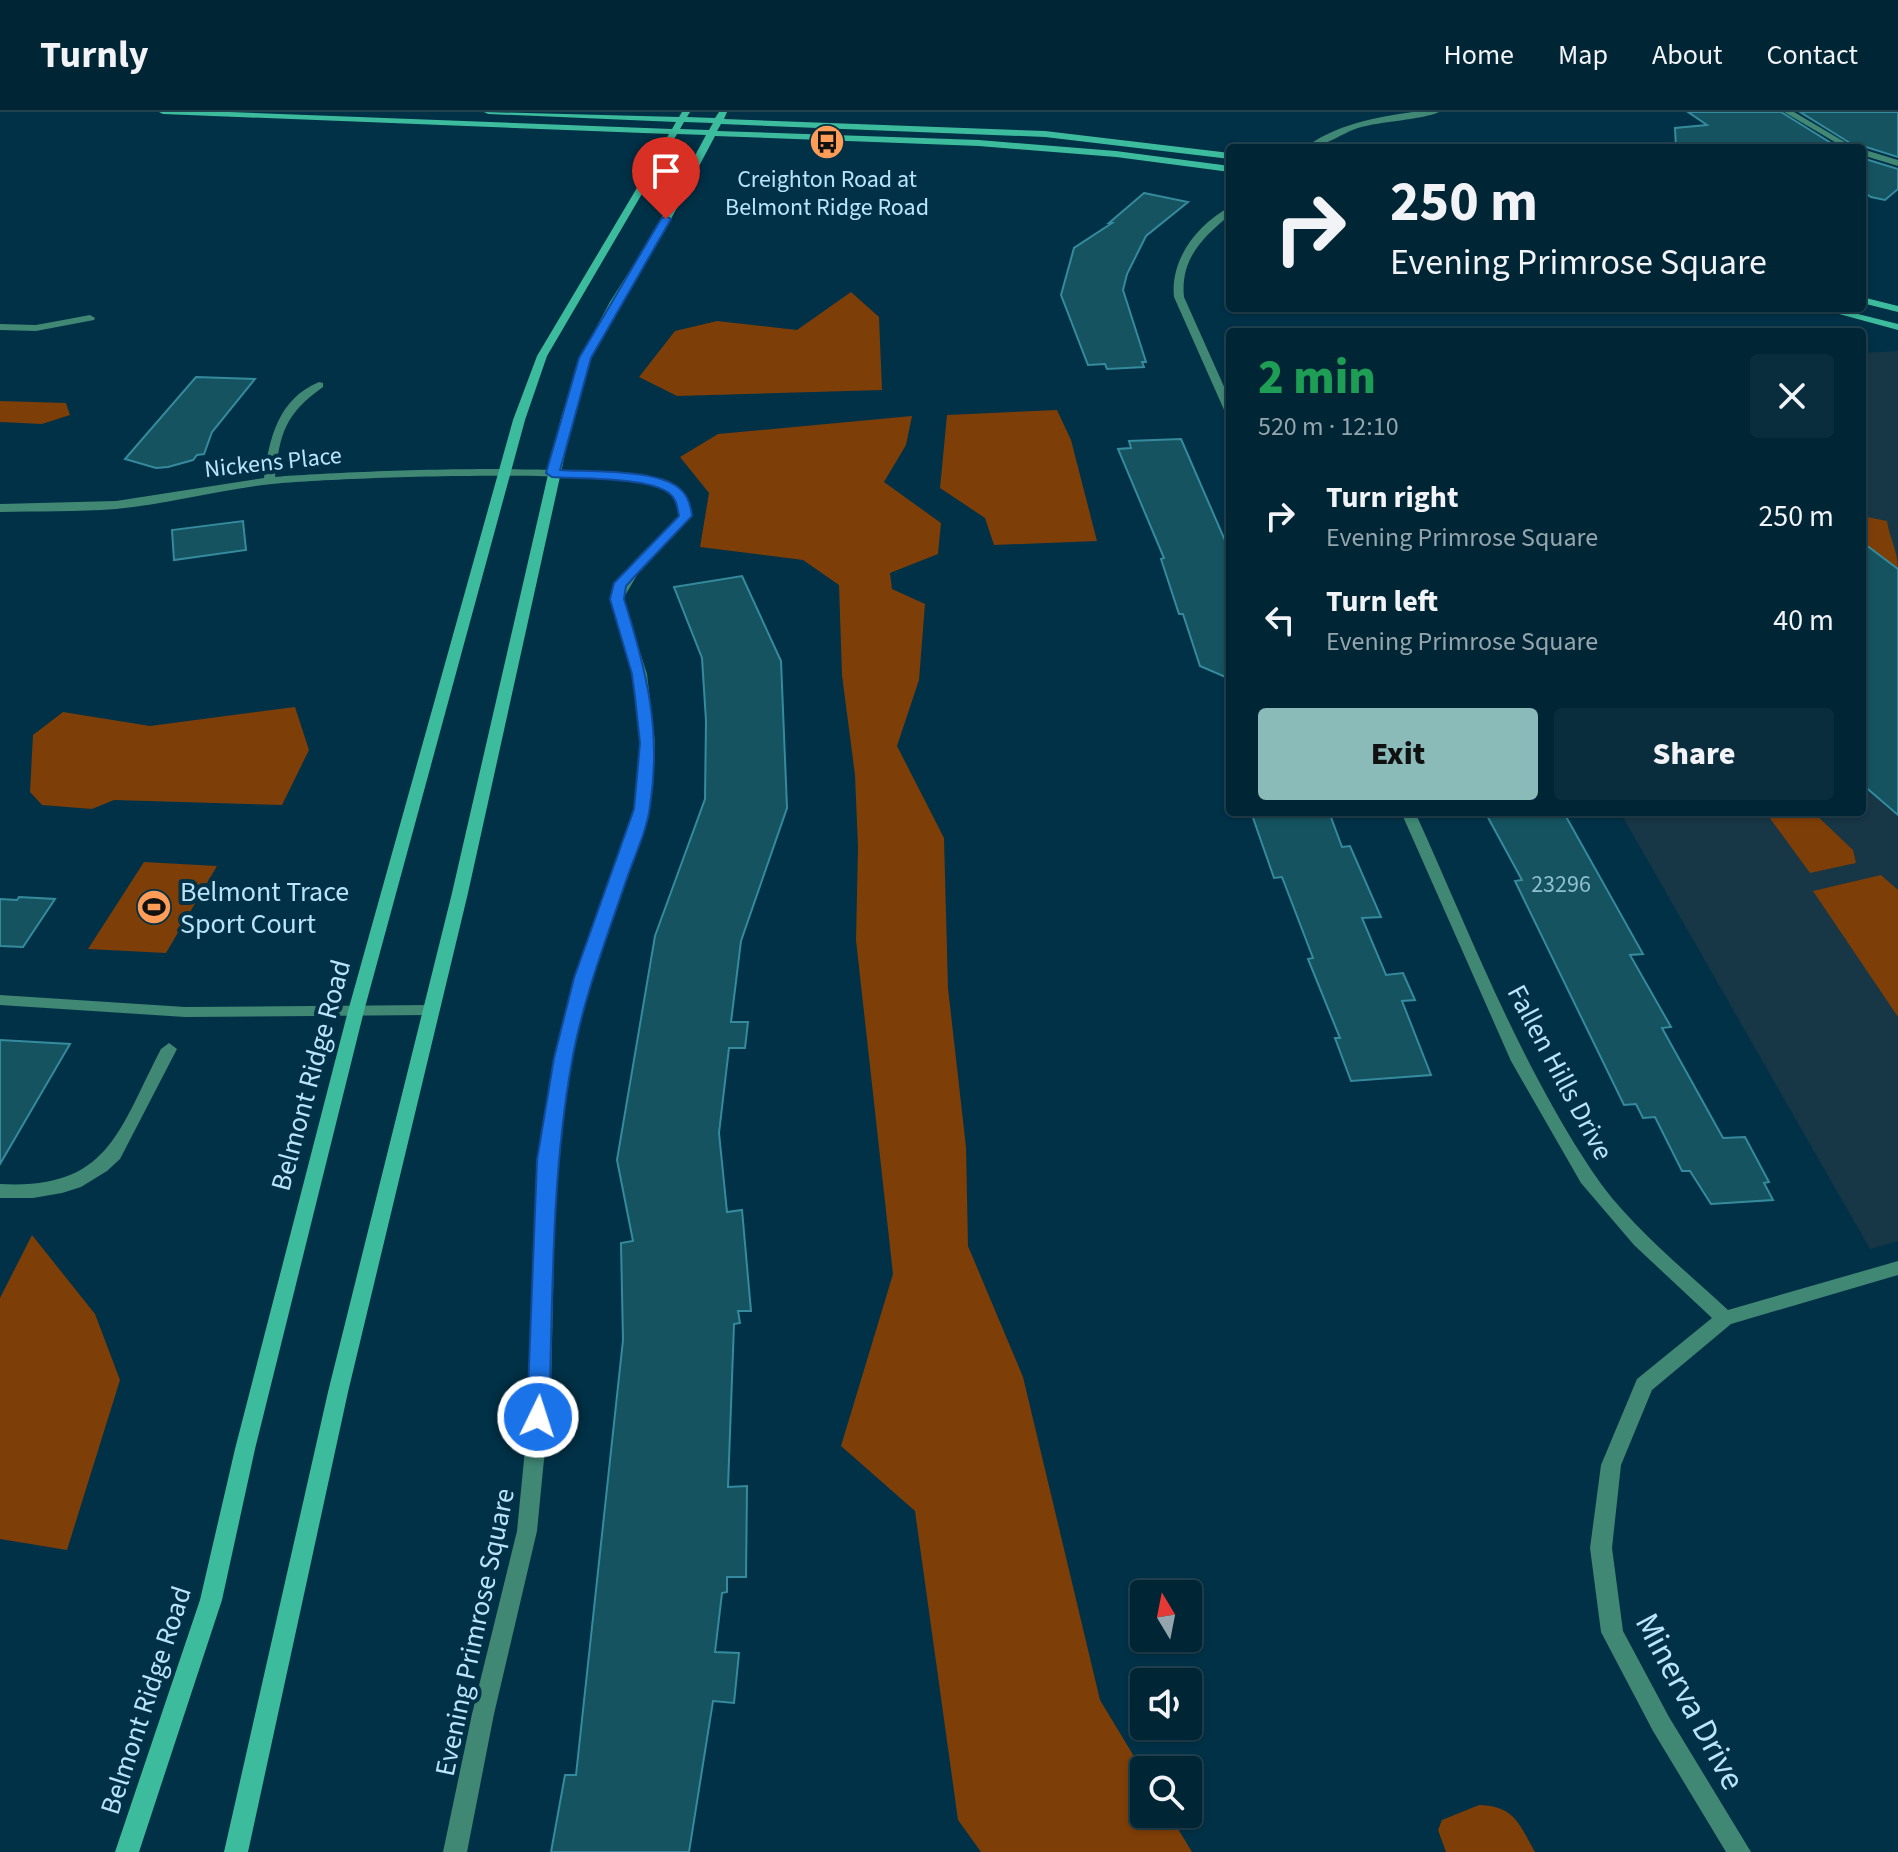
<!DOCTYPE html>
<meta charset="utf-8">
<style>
body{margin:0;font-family:"Source Sans 3",sans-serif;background:#0a2d3d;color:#f1f3f6;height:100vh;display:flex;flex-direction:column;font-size:30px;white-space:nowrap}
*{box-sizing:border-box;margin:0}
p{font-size:26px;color:#95a5ad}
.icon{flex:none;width:44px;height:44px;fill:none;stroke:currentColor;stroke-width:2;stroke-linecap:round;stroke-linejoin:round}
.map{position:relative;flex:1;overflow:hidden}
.details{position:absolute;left:1226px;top:216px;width:640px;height:488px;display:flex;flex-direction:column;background:#002535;border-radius:8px;box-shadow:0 2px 6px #0004,0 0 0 2px #224250}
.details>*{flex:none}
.top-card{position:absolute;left:1226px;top:32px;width:640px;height:168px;border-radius:8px;box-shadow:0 2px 6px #0004,0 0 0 2px #224250;background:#002535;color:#f1f3f6;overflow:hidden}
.needle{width:52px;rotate:350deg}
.tools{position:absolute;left:1130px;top:1468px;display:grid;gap:16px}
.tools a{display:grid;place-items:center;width:72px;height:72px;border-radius:8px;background:#002535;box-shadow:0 2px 6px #0004,0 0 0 2px #224250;font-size:40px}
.pin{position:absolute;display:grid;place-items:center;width:68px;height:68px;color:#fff;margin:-82px -34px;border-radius:50% 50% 50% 0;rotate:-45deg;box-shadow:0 0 8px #0007}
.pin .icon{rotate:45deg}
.me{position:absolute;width:88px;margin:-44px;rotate:4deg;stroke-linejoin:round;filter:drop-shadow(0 0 6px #0008)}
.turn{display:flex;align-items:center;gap:28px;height:168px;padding:0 32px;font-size:36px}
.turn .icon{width:104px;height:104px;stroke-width:2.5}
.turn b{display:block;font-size:56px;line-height:68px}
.round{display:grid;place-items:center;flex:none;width:84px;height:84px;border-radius:8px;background:#0a2d3d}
.overview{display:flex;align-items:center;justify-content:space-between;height:136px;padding:0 32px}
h1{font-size:48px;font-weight:800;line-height:60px;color:#1e9e55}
.primary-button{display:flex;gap:16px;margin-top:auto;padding:16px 32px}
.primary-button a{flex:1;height:92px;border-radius:8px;background:#8bbbb9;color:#111;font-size:32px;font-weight:800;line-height:92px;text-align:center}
.primary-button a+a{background:#0a2d3d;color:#f1f3f6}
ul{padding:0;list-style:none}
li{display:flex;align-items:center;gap:24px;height:104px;padding:0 32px}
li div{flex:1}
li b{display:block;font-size:30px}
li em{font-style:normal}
header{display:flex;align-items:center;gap:48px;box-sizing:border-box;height:112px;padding:0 40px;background:#002535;border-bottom:2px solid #224250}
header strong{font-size:38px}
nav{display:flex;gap:44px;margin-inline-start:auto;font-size:28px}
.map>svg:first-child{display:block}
</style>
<header>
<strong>Turnly</strong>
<nav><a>Home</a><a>Map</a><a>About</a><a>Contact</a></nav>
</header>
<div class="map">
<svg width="1898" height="1740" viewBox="0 0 1898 1740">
<rect width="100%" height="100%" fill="#003147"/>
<path fill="#173646" d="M1898,239v890l-28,8 -250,-437h242v-459z"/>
<path fill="#7d3e07" d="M851,180l28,25 3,73 -205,6 -38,-19 36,-46 42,-10 80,9z
M0,289l66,2 4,12 -28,9 -42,-2z
M1057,298l14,30 26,101 -103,4 -9,-27 -45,-30 7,-73z
M912,304l-6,29 -22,37 57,41 -3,31 -48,19 2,16 33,15 -6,76 -22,66 47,92 4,150 18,159 2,99 55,131 77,323 44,73v41h25l23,38h-211l-23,-32 -43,-309 -74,-65 52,-172 -37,-334 2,-93 -3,-72 -13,-100 -3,-90 -36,-25 -103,-13 9,-54 -29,-36 38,-23z
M1862,404l25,5c3,19 11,30 11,48l-36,-27z
M295,595l14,43 -27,55 -168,-5 -22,9 -50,-4 -12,-13 3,-57 30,-23 87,14z
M1792,700h21l40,38 3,13 -46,10 -41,-56z
M144,750l73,4 -51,87 -78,-4z
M1881,763l17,15v127l-85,-126z
M32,1123l63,79 25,66 -53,170 -67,-11v-241z
M1479,1693c36,1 40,19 56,47h-89l-8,-22 4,-10z"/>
<path fill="#14535f" stroke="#358b9d" stroke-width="2" d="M1688,0h93l58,36h-163l-1,-20 32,-3z
M1800,0h98v45l-35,-11 -5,2z
M1862,46l36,11v20l-13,11 -14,-3 -9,-6z
M1144,81l44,9 -42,34 -19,38 -4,16 23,72h-4l2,5 -37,2 -2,-5 -17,1 -27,-70 13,-47 38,-25h-3z
M196,265l59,2 -43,53 -8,22 -7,1 -4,5 -25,7 -12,1 -31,-9z
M1181,327l49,113v127l-30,-13 -17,-52h-4l-18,-55 3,-1 -46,-109 13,-1 -2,-7z
M243,409l3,29 -72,10 -2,-30z
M1862,430l36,27v246l-36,-31z
M742,464l39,85 6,147 -46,133 -10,81h17l-3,26h-16l-10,85 8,79 15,-2 9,101h-13l2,12 -6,1 -6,163 19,-1 -1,91h-19v15l-5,1 -7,59 24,1 -5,50 -21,-2 -24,151h-138l14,-77h11l47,-435 -2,-97 12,-2 -16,-81 38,-224 50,-137 1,-78 -4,-63 -28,-71z
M1251,700h78l13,35 8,-1 31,71 -19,1 24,57 17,-2 12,27 -13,1 29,74 -80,6 -16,-43h5l-32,-79 5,-1 -31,-81 -8,1z
M1485,700l79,1 79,141 -13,1 41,72 -9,1 61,110 22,-1 24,45 -5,1 9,17 -62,4 -21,-33h-8l-27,-54 -12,1 -7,-14 -12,1 -109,-224 7,-1z
M19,785l36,2 -32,48 -23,-1v-47l17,1z
M0,928l70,4 -70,120z"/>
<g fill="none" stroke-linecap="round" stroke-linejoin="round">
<path fill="#408774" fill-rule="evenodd" d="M1413,0h26c-17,8 -58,9 -81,16 -18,6 -35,20 -53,20 29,-23 71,-31 108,-36z
M1784,0h10l61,36h-10z
M1862,37l36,11v6l-36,-11z
M1230,95v8c-27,22 -50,44 -46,82l46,103v15l-5,-3 -51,-115c-4,-37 23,-73 56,-90z
M90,203l5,3 -1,2 -58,11 -36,-1v-6l36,1z
M319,270l4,1v4c-38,27 -43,46 -48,90 59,-5 369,-20 404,12 8,7 11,17 13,27l-52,54 -17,29 24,75 8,69 -6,66 -58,169 -20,80 -15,102 -5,228 -14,143 -43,183 -27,138h-24l29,-138 45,-183 14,-143 7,-228 17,-102 20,-80 60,-169 6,-66 -8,-69 -22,-75c12,-34 45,-58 69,-84 -2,-7 -3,-16 -9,-22 -31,-28 -344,-15 -399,-9 -53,6 -104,20 -156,25 -39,3 -78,2 -116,3v-8l116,-3 148,-23c5,-39 14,-79 55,-96z
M1401,700h14c55,121 103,248 177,359 34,52 91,97 136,139l170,-49v14l-167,49 -79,66 -31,75 -9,83 11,83 46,86 82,135h-25l-73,-121 -52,-99 -11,-84 11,-83 36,-86 75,-61 -78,-73 -53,-62 -70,-122z
M0,883l185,12 245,-2 8,5 -8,5 -245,2 -185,-12z
M169,931l8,6 -57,110 -13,12 -26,16 -19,6 -29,5h-33v-14c109,6 118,-53 161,-135z"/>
<path fill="#3dbb9d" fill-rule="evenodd" d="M159,0h70l443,17 4,-7 -188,-8 -4,-2 195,5 3,-5h8l-3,5 28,1 4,-6h8l-3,7 321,12 185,22v6l-185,-22 -324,-13 -4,7 262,9 137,11 114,15v6l-114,-15 -137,-11 -264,-10 -52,98 -43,68 -30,56 -17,60 -105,475 -120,499 -100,460h-24l104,-460 124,-499 109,-475 19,-60 30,-56 43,-68 53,-99 -29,-1 -130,222 -22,64 -161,591 -109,438 -33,151 -83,252h-24l85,-252 35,-151 113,-438 165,-591 24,-64 132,-222 -506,-20zM684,10l29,1 -4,7 -29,-1z
M1862,185l36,9v6l-36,-9z
M1817,196h17l64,16v6z"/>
</g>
<path fill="#1a73e8" stroke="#114b97" stroke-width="2" d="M666,104l5,3 -80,139 -31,112c29,2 97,-1 119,18 9,7 12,18 13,28l-57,60 -9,10 -2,13c22,70 38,132 26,207 -3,25 -16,51 -24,75 -20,59 -43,118 -54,180 -21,117 -19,236 -23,356l-3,6 -8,3 -8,-3 -3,-6 10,-257 17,-102 20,-80 60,-169 6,-66 -5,-46 -3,-23 -22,-75 4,-16 65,-67c-2,-9 -2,-17 -10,-23 -20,-16 -90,-14 -117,-16l-6,-4 33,-115 82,-139z"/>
<defs>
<g id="bus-disc" transform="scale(1.8)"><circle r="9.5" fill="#fe9c58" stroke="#003147"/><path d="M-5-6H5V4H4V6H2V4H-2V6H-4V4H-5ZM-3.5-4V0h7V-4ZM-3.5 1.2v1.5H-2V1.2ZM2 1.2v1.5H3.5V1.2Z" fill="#111"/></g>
<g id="stadium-disc" transform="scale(1.8)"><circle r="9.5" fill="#fe9c58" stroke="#003147"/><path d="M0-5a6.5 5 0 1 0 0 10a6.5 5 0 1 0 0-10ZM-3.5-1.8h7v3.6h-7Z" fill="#111"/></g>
</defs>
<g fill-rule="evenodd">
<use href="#bus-disc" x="827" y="30"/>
<use href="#stadium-disc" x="154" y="795"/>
</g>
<g text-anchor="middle" stroke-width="8" stroke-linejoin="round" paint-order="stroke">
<g font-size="24" fill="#bbe3fa" stroke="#003147">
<text x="827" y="75">Creighton Road at<tspan x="827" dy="28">Belmont Ridge Road</tspan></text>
</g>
<g font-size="24" fill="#bbe3fa" stroke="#003147">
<text transform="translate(273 350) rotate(-6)" y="8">Nickens Place</text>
</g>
<g font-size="24" fill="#91bfd3">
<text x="1561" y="780">23296</text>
</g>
<g font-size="28" fill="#bbe3fa" stroke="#003147" text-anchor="start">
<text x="180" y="789">Belmont Trace<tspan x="180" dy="32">Sport Court</tspan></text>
</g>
<g font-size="28" fill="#bbe3fa" stroke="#003147">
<text transform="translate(1561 960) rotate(62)" y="10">Fallen Hills Drive</text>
<text transform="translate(310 963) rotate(-75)" y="10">Belmont Ridge Road</text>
<text transform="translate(474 1520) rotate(-78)" y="10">Evening Primrose Square</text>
<text transform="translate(145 1588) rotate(-72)" y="10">Belmont Ridge Road</text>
</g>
<g font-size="34" fill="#bbe3fa" stroke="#003147">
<text transform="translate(1691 1589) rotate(62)" y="12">Minerva Drive</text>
</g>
</g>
</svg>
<div class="tools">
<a><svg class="needle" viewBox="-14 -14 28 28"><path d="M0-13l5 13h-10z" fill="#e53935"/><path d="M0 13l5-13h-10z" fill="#95a5ad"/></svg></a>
<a><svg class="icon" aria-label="sound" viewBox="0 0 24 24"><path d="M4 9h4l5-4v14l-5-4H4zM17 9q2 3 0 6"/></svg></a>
<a><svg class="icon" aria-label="search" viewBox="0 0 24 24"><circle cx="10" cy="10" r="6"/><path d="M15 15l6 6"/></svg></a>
</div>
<div class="pin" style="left:666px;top:107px;background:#d93025"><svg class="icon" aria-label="arrive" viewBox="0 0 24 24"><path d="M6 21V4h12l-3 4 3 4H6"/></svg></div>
<svg class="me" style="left:538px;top:1305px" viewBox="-20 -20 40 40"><circle r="17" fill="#1a73e8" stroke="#fff" stroke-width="3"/><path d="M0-11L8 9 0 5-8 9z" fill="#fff"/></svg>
<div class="top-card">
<div class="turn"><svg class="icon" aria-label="right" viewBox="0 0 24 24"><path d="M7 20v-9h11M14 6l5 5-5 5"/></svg><div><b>250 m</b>Evening Primrose Square</div></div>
</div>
<section class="details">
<div class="overview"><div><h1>2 min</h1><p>520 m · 12:10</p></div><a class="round"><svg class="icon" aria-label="close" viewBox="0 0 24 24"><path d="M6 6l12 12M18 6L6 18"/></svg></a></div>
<ul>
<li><svg class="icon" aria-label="right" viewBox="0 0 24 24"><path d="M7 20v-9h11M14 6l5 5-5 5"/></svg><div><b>Turn right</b><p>Evening Primrose Square</p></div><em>250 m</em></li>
<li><svg class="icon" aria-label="left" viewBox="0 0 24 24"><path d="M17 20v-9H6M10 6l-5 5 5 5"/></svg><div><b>Turn left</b><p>Evening Primrose Square</p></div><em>40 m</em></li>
</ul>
<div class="primary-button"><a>Exit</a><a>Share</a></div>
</section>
</div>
